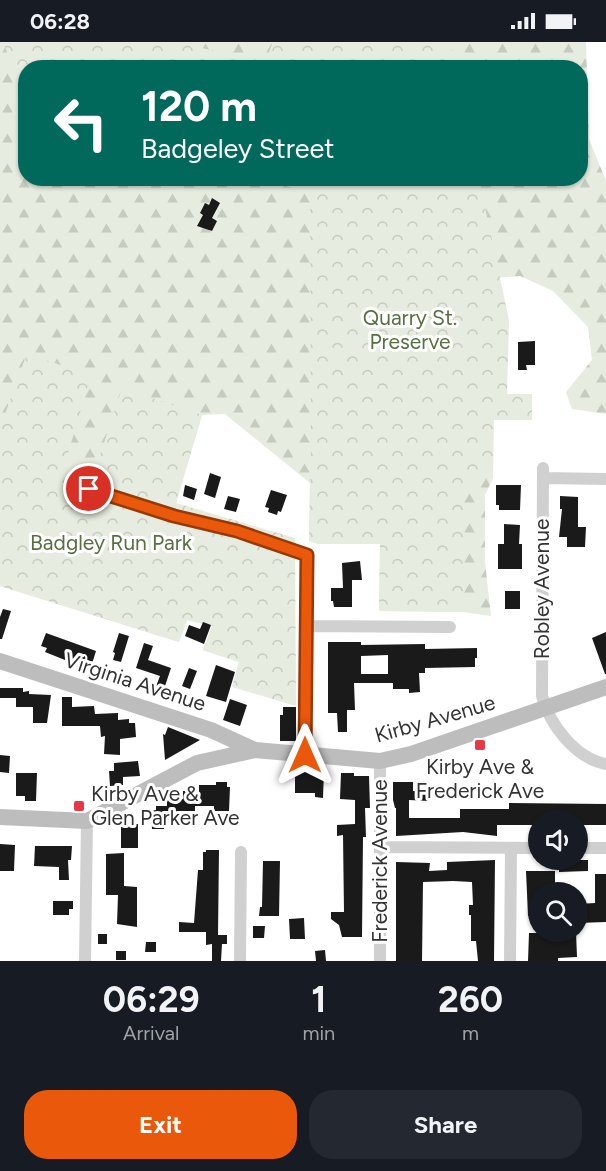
<!DOCTYPE html>
<style>
body{margin:0;font-family:Figtree,sans-serif;background:#242831;color:#f1f3f6;height:100vh;display:flex;flex-direction:column;font-size:22px;white-space:nowrap}
*{box-sizing:border-box;margin:0}
p{font-size:20px;color:#9ea1a6}
.icon{flex:none;width:33px;height:33px;fill:none;stroke:currentColor;stroke-width:2;stroke-linecap:round;stroke-linejoin:round}
.map{position:relative;height:919px;overflow:hidden}
.sheet{display:flex;flex-direction:column;background:#171b24;flex:1}
.sheet>*{flex:none}
.top-card{position:absolute;left:18px;top:18px;width:570px;height:126px;border-radius:24px;box-shadow:0 2px 4px #0004;background:#00695c;color:#fff;overflow:hidden}
.tools{position:absolute;left:528px;top:768px;display:grid;gap:12px}
.tools a{display:grid;place-items:center;width:60px;height:60px;border-radius:50%;background:#171b24;box-shadow:0 2px 4px #0004;font-size:30px}
.pin{position:absolute;display:grid;place-items:center;width:51px;height:51px;color:#fff;margin:-26px;border:3px solid #fff;border-radius:50%;box-shadow:0 2px 6px #0007}
.me{position:absolute;width:66px;margin:-33px;rotate:0deg;stroke-linejoin:round;filter:drop-shadow(0 0 4px #0008)}
.turn{display:flex;align-items:center;gap:21px;height:126px;padding:0 24px;font-size:27px}
.turn .icon{width:78px;height:78px;stroke-width:2.5}
.turn b{display:block;font-size:42px;line-height:51px}
.eta{display:flex;justify-content:space-evenly;align-items:center;height:102px;text-align:center}
.eta b{font-size:36px;font-weight:700;line-height:42px}
.button{display:flex;gap:12px;margin-top:auto;padding:12px 24px}
.button a{flex:1;height:69px;border-radius:24px;background:#ea580c;color:#fff;font-size:24px;font-weight:700;line-height:69px;text-align:center}
.button a+a{background:#242831;color:#f1f3f6}
.status{display:flex;justify-content:space-between;align-items:center;height:42px;padding:0 30px;background:#171b24;direction:ltr}
.status svg{height:16px;fill:currentColor}
.map>svg:first-child{display:block}
</style>
<div class="status"><b>06:28</b><svg viewBox="0 0 49 12"><path d="M0 12V9h3v3zM5 12V6h3v6zM10 12V3h3v9zM15 12V0h3v12zM26 1h20v11H26zM47 4h2v5h-2z"/></svg></div>
<div class="map">
<svg width="606" height="919" viewBox="0 0 606 919">
<defs>
<pattern id="forest-firs" width="22" height="20" patternUnits="userSpaceOnUse" patternTransform="scale(1.5)"><rect width="22" height="20" fill="#e6ecdf"/><path d="M5 1l3.5 6h-7zM16 11l3.5 6h-7z" fill="#c6cbc0"/></pattern>
<pattern id="park-crowns" width="20" height="18" patternUnits="userSpaceOnUse" patternTransform="scale(1.5)"><rect width="20" height="18" fill="#e6ecdf"/><path d="M2 6a3 3 0 1 1 6 0M12 15a3 3 0 1 1 6 0" fill="none" stroke="#c6cbc0"/></pattern>
</defs>
<rect width="100%" height="100%" fill="#fff"/>
<path fill="url(#forest-firs)" fill-rule="evenodd" d="M0,0h586l3,97 17,42v233l-34,-5 -6,-17 26,-32 -4,-33 -35,-36 -33,-15 -41,3 14,156v43l-8,17v67l6,54 -28,-4 -84,-1 1,-67h-62l-9,-3 1,-58 -85,-69 -23,1 -26,88 119,61 -63,123 7,-25 -36,-12 9,-24 -25,-6 -8,22 -179,-56zM26,26h554v110h-554z"/>
<path fill="url(#park-crowns)" d="M3,0h172l90,20 8,-20h178l5,25 -430,1 -1,15 -8,-6z
M266,137h213l30,141 -2,74h25v26h-38l-1,58h-29l-1,134 -84,-1 1,-67h-62l-9,-3 2,-106 -1,-241z
M27,311l64,23 -25,84 29,10 27,-82 80,27 -26,88 119,35 1,168 -64,-19 7,-25 -36,-12 9,-24 -25,-6 -8,22 -179,-56v-158z"/>
<path fill="#1a1a1a" fill-rule="evenodd" d="M212,156l8,5 -8,15 5,3 -5,10 -15,-5 6,-11 -3,-2 5,-10 4,2z
M535,299v24h-9l1,5h-9v-28z
M210,431l11,4 -6,21 -11,-4z
M185,443l12,4 -3,11 -11,-4z
M496,443h25l-1,25h-21v-5h-3z
M271,448l16,5 -6,17 -3,-1 -1,4 -9,-3 1,-4 -4,-1z
M228,454l12,3 -4,13 -12,-3z
M560,454l18,1v30h8l-1,20h-18v-10h-8l3,-28h-2z
M504,482l16,1 -1,19h3v25h-24v-25h6z
M360,519l2,19h-10v27h-18l-1,-6h-2v-13h12l-1,-25z
M505,549h15v18h-15z
M3,567l8,2 -9,28h-2v-22z
M203,580l8,3 -7,19 -19,-8 4,-11 11,4z
M606,590v42h-1l-13,-36z
M46,591l50,18 -6,19 -45,-18 2,-4 -6,-2z
M119,591l10,3 -8,26 -8,-2 2,-7 -2,-1z
M328,600h33v3l64,-1v5l52,-1v10h-2v9l-50,1v5h-6l1,19 -11,1v-4h-16v-6h-39l1,27h-8v22h-9l-1,-19h-9zM388,613v19h-27v-18z
M144,601l9,3 -5,14 23,8 -8,24 -8,-3 5,-13 -24,-8z
M216,623l19,7 -9,30 -20,-6z
M189,626l8,3 -7,18 -8,-3z
M0,646h23v4l6,-1v3l22,1 -4,28h-14v-16h-17v-9h-16z
M62,655h10v10l22,-1 1,8 23,-1v7l11,-1v4h6l1,14 -16,2v16l-16,-1 1,-18 -4,1 -1,-11h-38z
M230,657l17,6 -7,21 -17,-6z
M283,665h13v34h-16v-26h3z
M168,685l32,13 -35,20 -2,-26 2,1z
M0,713l10,1 -1,17 -9,-1z
M138,719l2,15 -17,1v8l-13,1 -1,-15h5v-8z
M295,727l29,1 -1,28 -8,-1v-4h-20z
M16,731h21l-1,28h-11v-5h-9z
M341,731h13v3h15l1,32h-5l1,29h-3l-1,100h-20l-3,-12 -8,-6v-7h13l-1,-77 -6,1v-11l18,-1v-24l-15,-1z
M216,740h11v5h3l-1,24h-15v-5h-19v5h-15v9h-16v9h-12l-1,-18 5,-1v-4h11v-6l16,-1v-8l16,1v-7h17z
M393,740h20v9h16v10l-20,-1v18h51v-9h49v-6l97,1v21h-28v-5h-40v5h-41v11l-34,-4 -67,4v-28h-1l-2,-8z
M121,782h17v24h-17z
M0,802l15,1 -1,26h-14z
M35,804h37l-1,14h-3l1,20h-10v-13l-25,-1z
M206,808h13l-1,85h9v9h-5l-1,17h-9v-17l-6,1v-13h-27v-10l15,1 4,-53h5v-18h3z
M124,811v33l13,1v40l-20,-3 1,-29h-12v-41z
M495,818l-1,101h-16l-2,-20h-5v-26h-2v-10h4l-1,-23 -19,-1 -30,1 -1,79h-26v-99l34,1 -1,8 18,-1v-8z
M559,818h29v11l-29,1z
M263,819h17l-1,55h-20l1,-9h2z
M526,829h29v21h-17v24h-10z
M595,832h11v48l-28,1v-19l17,-1z
M53,859h20v8h-4v6h-16z
M304,876l1,21h-15l-1,-20z
M253,884h12l-1,12h-11z
M557,890h19l1,25 -19,1v3h-30l1,-28h28z
M98,892h9v10h-9z
M146,900h10v10h-11z
M325,908l1,11h-10l-1,-10z
M116,909h10v9h-10z"/>
<g fill="none" stroke-linecap="round" stroke-linejoin="round">
<path stroke="#d0d0d0" stroke-width="12" d="M543,426l-1,228c8,29 33,62 64,68
M543,436l63,1
M89,447l85,27 63,15 70,24 -2,200
M306,584l144,1
M380,805l158,1
M578,806h28
M85,919l2,-140
M240,919l1,-109
M380,919v-200
M510,919l1,-113"/>
<path stroke="#bdbdbd" stroke-width="16" d="M0,619l211,69 44,20
M0,775l87,4 110,-58 58,-13 125,11 31,-7 195,-67"/>
</g>
<g fill="none" stroke-linecap="round" stroke-linejoin="round">
<g stroke="#983908" stroke-width="15">
<path id="route" d="M89,447l85,27 63,15 70,24 -2,200"/>
</g>
<use href="#route" stroke="#ea580c" stroke-width="10"/>
</g>
<g fill="#e63946" stroke="#fff" stroke-width="2">
<rect x="474" y="697" width="12" height="12" rx="3"/>
<rect x="73" y="758" width="12" height="12" rx="3"/>
</g>
<g text-anchor="middle" stroke-width="6" stroke-linejoin="round" paint-order="stroke">
<g font-size="21" fill="#56703f" stroke="#fff">
<text x="410" y="283">Quarry St.<tspan x="410" dy="24">Preserve</tspan></text>
<text x="111" y="508">Badgley Run Park</text>
</g>
<g font-size="21" fill="#333" stroke="#fff">
<text transform="translate(542 547) rotate(-90)" y="7">Robley Avenue</text>
<text transform="translate(135 640) rotate(18)" y="7">Virginia Avenue</text>
<text transform="translate(435 677) rotate(-16)" y="7">Kirby Avenue</text>
<text transform="translate(380 819) rotate(-90)" y="7">Frederick Avenue</text>
</g>
<g font-size="21" fill="#333" stroke="#fff">
<text x="480" y="732">Kirby Ave &amp;<tspan x="480" dy="24">Frederick Ave</tspan></text>
<text x="91" y="759" text-anchor="start">Kirby Ave &amp;<tspan x="91" dy="24">Glen Parker Ave</tspan></text>
</g>
</g>
</svg>
<div class="tools">
<a><svg class="icon" aria-label="sound" viewBox="0 0 24 24"><path d="M4 9h4l5-4v14l-5-4H4zM17 9q2 3 0 6"/></svg></a>
<a><svg class="icon" aria-label="search" viewBox="0 0 24 24"><circle cx="10" cy="10" r="6"/><path d="M15 15l6 6"/></svg></a>
</div>
<div class="pin" style="left:89px;top:447px;background:#d93025"><svg class="icon" aria-label="arrive" viewBox="0 0 24 24"><path d="M6 21V4h12l-3 4 3 4H6"/></svg></div>
<svg class="me" style="left:305px;top:713px" viewBox="-20 -20 40 40"><path d="M0-17L14 15 0 8-14 15z" fill="#ea580c" stroke="#fff" stroke-width="4"/></svg>
<div class="top-card">
<div class="turn"><svg class="icon" aria-label="left" viewBox="0 0 24 24"><path d="M17 20v-9H6M10 6l-5 5 5 5"/></svg><div><b>120 m</b>Badgeley Street</div></div>
</div>
</div>
<section class="sheet">
<div class="eta">
<div><b>06:29</b><p>Arrival</p></div>
<div><b>1</b><p>min</p></div>
<div><b>260</b><p>m</p></div>
</div>
<div class="button"><a>Exit</a><a>Share</a></div>
</section>
